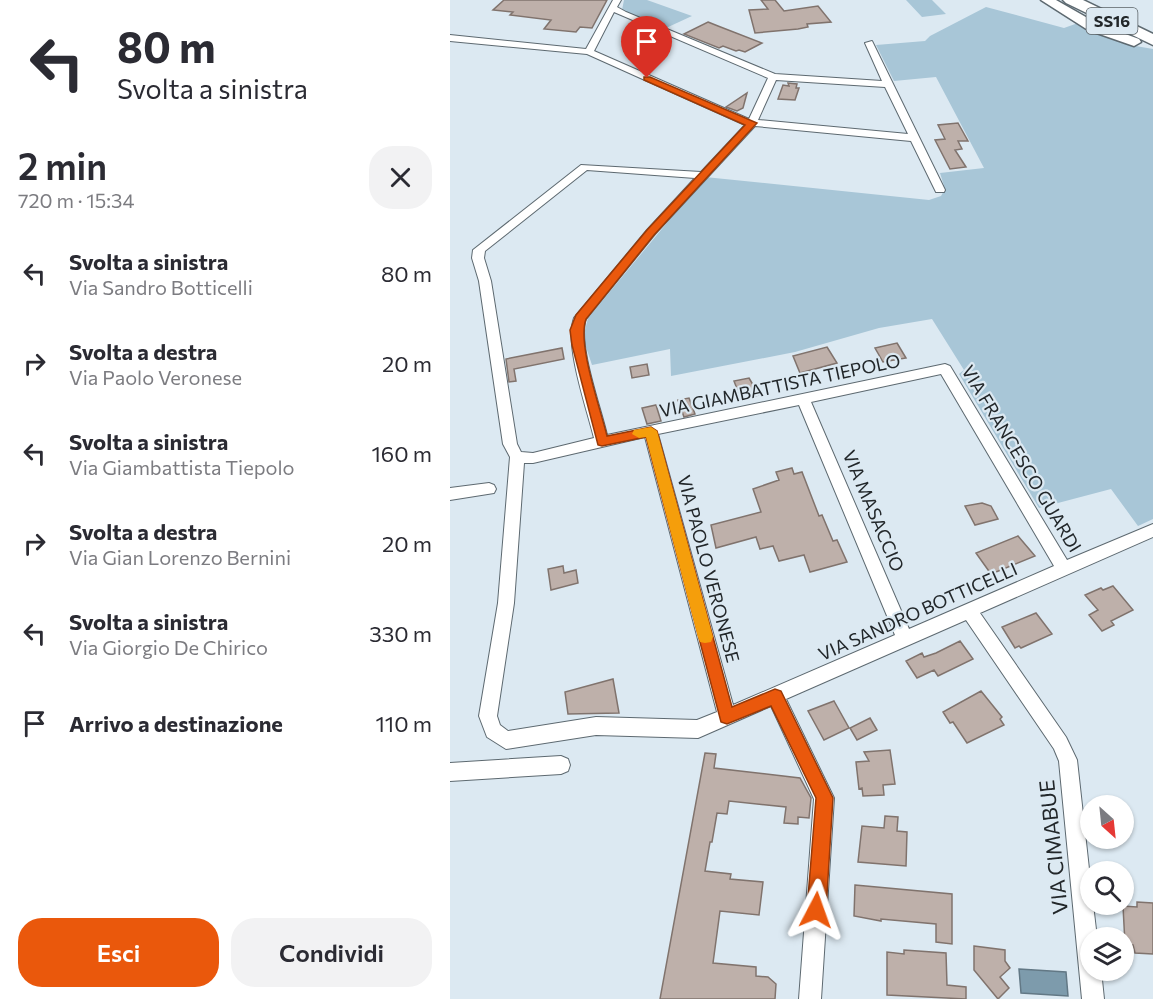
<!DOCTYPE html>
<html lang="it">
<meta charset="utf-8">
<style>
body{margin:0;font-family:Commissioner,sans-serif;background:#f2f2f3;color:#2b2b33;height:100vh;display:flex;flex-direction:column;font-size:22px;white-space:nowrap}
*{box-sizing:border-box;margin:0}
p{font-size:20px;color:#7c7c81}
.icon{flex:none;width:33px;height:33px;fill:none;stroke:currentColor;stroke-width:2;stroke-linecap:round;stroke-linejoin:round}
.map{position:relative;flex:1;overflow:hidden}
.side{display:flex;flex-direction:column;background:#fff;width:450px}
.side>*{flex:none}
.hud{background:#fff;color:#2b2b33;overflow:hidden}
.needle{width:39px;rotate:153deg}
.fabs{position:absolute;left:630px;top:795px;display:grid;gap:12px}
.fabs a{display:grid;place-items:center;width:54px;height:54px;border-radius:50%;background:#fff;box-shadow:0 2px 4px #0004;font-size:30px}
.pin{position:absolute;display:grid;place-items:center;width:51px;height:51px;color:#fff;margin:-62px -26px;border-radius:50% 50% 50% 0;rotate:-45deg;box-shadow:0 0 6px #0007}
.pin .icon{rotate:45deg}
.me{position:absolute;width:66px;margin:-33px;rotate:4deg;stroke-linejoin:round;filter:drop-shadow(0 0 4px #0008)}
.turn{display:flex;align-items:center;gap:21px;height:126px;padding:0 18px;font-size:27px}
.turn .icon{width:78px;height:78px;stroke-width:2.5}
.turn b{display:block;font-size:42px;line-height:51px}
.round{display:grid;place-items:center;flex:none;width:63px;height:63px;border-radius:24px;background:#f2f2f3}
.head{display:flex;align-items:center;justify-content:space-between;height:102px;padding:0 18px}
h1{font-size:36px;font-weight:600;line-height:45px}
.primary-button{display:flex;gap:12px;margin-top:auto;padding:12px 18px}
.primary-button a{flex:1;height:69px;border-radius:24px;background:#ea580c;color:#fff;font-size:24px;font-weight:600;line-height:69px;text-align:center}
.primary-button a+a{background:#f2f2f3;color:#2b2b33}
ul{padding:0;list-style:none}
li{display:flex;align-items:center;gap:18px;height:90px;padding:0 18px}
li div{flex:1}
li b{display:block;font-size:22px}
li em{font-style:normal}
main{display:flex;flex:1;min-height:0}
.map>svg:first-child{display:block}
</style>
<main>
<section class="side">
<div class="hud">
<div class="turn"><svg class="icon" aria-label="left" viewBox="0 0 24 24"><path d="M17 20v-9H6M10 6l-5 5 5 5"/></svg><div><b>80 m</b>Svolta a sinistra</div></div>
</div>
<div class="head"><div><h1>2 min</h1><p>720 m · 15:34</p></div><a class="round"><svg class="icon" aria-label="close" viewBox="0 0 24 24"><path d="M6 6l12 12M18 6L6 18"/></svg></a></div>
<ul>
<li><svg class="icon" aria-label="left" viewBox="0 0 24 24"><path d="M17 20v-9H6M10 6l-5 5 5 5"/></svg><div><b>Svolta a sinistra</b><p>Via Sandro Botticelli</p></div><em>80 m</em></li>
<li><svg class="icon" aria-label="right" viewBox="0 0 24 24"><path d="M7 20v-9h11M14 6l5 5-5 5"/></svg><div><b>Svolta a destra</b><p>Via Paolo Veronese</p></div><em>20 m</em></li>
<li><svg class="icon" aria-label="left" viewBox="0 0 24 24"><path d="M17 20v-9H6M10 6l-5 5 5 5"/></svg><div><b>Svolta a sinistra</b><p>Via Giambattista Tiepolo</p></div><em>160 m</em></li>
<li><svg class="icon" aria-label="right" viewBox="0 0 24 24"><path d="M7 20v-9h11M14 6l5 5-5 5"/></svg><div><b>Svolta a destra</b><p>Via Gian Lorenzo Bernini</p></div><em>20 m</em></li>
<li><svg class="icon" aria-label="left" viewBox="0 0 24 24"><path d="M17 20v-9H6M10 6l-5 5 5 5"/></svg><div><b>Svolta a sinistra</b><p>Via Giorgio De Chirico</p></div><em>330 m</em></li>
<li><svg class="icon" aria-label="arrive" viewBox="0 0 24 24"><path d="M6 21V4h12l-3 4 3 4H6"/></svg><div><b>Arrivo a destinazione</b></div><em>110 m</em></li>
</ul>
<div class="primary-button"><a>Esci</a><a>Condividi</a></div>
</section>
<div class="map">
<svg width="703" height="999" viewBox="0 0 703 999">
<rect width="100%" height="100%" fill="#dce9f2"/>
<path fill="#a8c6d7" d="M174,0h23l45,16 -26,12 -28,-10 -16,-8z
M456,0h26l14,14 -24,3z
M536,7l78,21 14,-5 52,22 23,4v470l-15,7 -27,-37 -72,19 -80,-134 5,-4 -32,-51 -53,9 -84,24 -124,24 -1,-27 -78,16 -9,-27 5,-20 117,-141 224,23 12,-4 4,-7 -5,-16 44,-5 -48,-91 -42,4 -18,-36 49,-4 5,-5z"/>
<path fill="#7d9bac" stroke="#627885" stroke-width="1.5" d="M569,969l47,3 2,24 -47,-3z"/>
<path fill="#beb0aa" stroke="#80736d" stroke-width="1.5" d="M54,0h103l-15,28 -12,-1 -4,5 -32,-3 7,-9 -41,-5 3,-3 -20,-2z
M311,0h14l9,11 34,-5 13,16 -24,2 1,3 -10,2 -43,4 -6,-23 19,-1z
M258,22l10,4 44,17 -17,9 -6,-2 -3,1 -13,-5 -4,2 -35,-14z
M338,83l9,1 -1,4h3l-4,12 -17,-1 5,-14 6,1z
M297,93l-4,15 -6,3 -11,-4z
M508,123l10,18h-10l4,8 -7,1 11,17 -16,2 -15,-29 10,-1 -7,-14z
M447,343l9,15 -23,4 -8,-14z
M377,347l10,16 -37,10 -7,-17z
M112,348l2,11 -50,10 2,12 -7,1 -3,-23z
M197,364l2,11 -17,3 -2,-11z
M299,378l10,17 -18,4 -7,-18z
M239,398l6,16 -11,3 -6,-17z
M206,405l5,16 -14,3 -5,-16z
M342,468l2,6 8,-2 17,44 3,-1 11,26 4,-1 10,22 -37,10 -6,-17 -25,6 -6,-15 -13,3 -4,-12 -40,11 -5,-23 50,-13 -8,-23 26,-9 -3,-8z
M532,503l9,3 7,13 -23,6 -10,-19z
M568,536l17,20 -44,18 -15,-21z
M113,566l1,7 12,-3 2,13 -27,7 -3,-21z
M663,586l20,24 -22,11 3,4 -12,6 -13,-16 9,-5 -13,-15 16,-7 2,2z
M586,613l16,21 -31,14 -2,-2 -4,2 -13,-21z
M510,641l13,18 -35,17 -4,-6 -17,8 -11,-17 16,-8 2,4 12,-4z
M163,679l6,34 -51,1 -3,-22z
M531,691l21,26 -2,2 4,6 -37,18 -14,-21 -3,1 -7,-11z
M384,701l15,27 -25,12 -16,-29z
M420,718l7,12 -20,10 -7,-12z
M440,750l5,34 -12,1 1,10 -21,1 -1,-8 -3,1 -3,-27 13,-1 -5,-9z
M255,753l11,1 -2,14 86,10 11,20 -2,20 -11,-1v7l-14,-1 2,-16 -57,-6 -2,13 -10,-1 -5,29h-2l-5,29 26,3 -1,5 33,3 -4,33 -39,-4 -7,52 43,4v9l12,1 8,7 -1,15h-115z
M435,816l13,1 -1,14 10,1 -1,34 -48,-4 4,-36 22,2z
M405,885l97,9v50l-16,-2v-18l-55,-5v2l-27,-5z
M687,902l16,1v51l-18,-1 -2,-8 -8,-1 -2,-38 14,1z
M524,946l31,4v11l5,7 -10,9 9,11 -11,11 -24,-29z
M454,950l42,3 1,32 19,2v12l-79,-4v-43l17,2z"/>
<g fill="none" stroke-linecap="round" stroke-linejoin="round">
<g stroke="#5d6970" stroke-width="2">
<path id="street" d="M163,0h8l-4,7 9,5 149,62 107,7 -17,-38 7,-2 73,149 -1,2h-8l-25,-51 -156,-15 -100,108 -69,85c-9,24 15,89 21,116l338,-71 5,2 117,194 86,-36v13l-173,76 86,124 11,23 13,118v26h3l4,34h-7v32h11l3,29h-22l-23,-238 -5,-12 -88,-129 -180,79 48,99 -13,201h-22l15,-200 -43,-93 -73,32 -102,-3 -90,14 -19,-12 -8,-21 19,-113 12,-146 -7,-13 -24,-163 -7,-23 1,-8 108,-85 120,7 44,-47 -158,-71 -137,-13v-6l136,14zM164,12l154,66 -19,41 -155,-68zM326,80l109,7 23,47 -150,-14zM137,170l108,8 -48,52 -73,88c-10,26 13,91 20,120l-61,15 -12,-1 -4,-8 -26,-163 -7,-23 1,-7zM491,374l113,192 -145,63 -98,-227zM349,405l96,230 -162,70 -75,-271zM195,437l72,275 -20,8 -101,-3 -88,14 -8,-6 -3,-9 17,-113 10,-140h9z
M39,483l5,2 2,4 -2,4 -44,7v-12z
M111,756l7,3 2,6 -2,6 -7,3 -111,7v-18z"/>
</g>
<g stroke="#5d6970" stroke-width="3">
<path id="secondary" d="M591,0h15l42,24 41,15 2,3 -7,4 -46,-16z"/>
</g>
<g stroke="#5d6970" stroke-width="3">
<path id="highway" d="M613,0h20l70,34v11l-87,-42z"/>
</g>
<use href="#street" fill="#fff" fill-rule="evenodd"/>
<use href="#secondary" fill="#fff" fill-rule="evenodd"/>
<use href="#highway" fill="#fff" fill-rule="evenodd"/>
</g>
<path fill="#ea580c" stroke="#983908" stroke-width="1.5" d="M194,77h6l107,46 -103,112 -68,84c-9,25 14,88 21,117l44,-9 6,4 75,276 43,-18 6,2 52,107 -7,112 -3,6 -7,3 -6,-3 -3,-6 9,-112 -45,-92 -44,18 -6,-2 -75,-285 -44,9 -4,-1 -26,-100 -2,-15 6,-15 71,-85 98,-105 -101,-45z"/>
<path fill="#f59e0b" d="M201,427l6,4 56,206 -2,5 -6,1 -5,-1 -2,-5 -52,-200 -7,1 -7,-4 2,-4z"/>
<g text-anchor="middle" stroke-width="4.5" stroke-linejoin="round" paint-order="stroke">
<rect fill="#dce9f2" stroke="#5a6166" stroke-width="1.5" x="636.5" y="8" width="51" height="26" rx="4.5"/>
<g font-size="16" font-weight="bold" fill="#22272a">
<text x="662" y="27">SS16</text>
</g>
<g font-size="18" fill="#22272a" stroke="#dce9f2">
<text transform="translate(330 386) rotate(-12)" y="6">VIA GIAMBATTISTA TIEPOLO</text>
<text transform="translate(571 459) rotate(59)" y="6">VIA FRANCESCO GUARDI</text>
<text transform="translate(423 511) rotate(67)" y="6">VIA MASACCIO</text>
<text transform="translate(258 569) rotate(75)" y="6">VIA PAOLO VERONESE</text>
<text transform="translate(468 612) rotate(-24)" y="6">VIA SANDRO BOTTICELLI</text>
</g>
<g font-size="21" fill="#22272a" stroke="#dce9f2">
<text transform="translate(604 847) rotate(-96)" y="7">VIA CIMABUE</text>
</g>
</g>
</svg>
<div class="fabs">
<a><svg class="needle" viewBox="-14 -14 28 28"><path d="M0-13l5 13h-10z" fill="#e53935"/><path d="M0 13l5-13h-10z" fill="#7c7c81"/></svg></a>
<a><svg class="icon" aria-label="search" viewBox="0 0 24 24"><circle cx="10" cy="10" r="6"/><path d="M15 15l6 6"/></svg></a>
<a><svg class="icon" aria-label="layers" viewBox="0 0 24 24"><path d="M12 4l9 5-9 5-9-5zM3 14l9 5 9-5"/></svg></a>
</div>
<div class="pin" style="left:197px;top:78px;background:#d93025"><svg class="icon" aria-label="arrive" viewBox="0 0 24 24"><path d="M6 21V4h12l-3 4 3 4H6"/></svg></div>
<svg class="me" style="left:366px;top:910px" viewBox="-20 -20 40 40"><path d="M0-17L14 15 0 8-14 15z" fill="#ea580c" stroke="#fff" stroke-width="4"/></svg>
</div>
</main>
